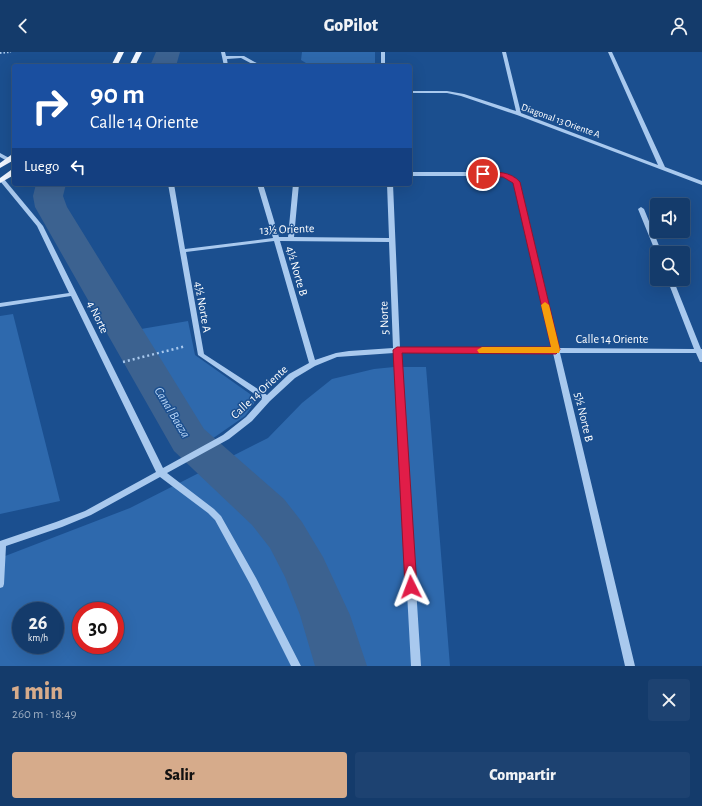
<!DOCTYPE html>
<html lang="es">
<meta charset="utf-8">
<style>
body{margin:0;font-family:"Alegreya Sans",sans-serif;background:#1d4271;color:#f1f3f6;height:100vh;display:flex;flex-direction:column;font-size:15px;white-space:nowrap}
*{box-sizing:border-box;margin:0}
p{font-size:13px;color:#9dadc1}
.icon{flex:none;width:22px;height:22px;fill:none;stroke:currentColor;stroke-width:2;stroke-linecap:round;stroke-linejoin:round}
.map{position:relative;height:614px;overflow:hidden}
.panel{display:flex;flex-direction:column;background:#143b6b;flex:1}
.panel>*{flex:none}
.banner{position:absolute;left:12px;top:12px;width:400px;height:122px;border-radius:4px;box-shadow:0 4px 16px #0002,0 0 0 1px #33557e;background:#1a4fa0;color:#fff;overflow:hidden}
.controls{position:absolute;left:650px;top:146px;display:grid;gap:8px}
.controls a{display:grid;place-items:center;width:40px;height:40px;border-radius:4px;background:#143b6b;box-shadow:0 4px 16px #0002,0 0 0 1px #33557e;font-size:20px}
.speed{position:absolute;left:12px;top:550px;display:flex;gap:8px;font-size:20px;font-weight:700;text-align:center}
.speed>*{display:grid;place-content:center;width:52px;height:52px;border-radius:50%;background:#143b6b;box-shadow:0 4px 16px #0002,0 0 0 1px #33557e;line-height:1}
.speed small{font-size:10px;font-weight:400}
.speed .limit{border:6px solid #d22;background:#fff;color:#111}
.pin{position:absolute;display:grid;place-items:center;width:34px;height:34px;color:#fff;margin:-17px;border:2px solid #fff;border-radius:50%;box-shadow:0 1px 4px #0007}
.me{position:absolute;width:44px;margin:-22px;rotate:357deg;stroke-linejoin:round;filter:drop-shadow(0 0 3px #0008)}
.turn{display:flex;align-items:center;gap:14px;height:84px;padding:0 12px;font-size:18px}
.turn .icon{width:52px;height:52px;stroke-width:2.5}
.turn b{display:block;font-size:28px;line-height:34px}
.then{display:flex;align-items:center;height:38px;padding:0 12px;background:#0003;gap:8px;font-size:15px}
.round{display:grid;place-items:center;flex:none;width:42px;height:42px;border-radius:4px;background:#1d4271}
.overview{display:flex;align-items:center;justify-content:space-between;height:68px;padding:0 12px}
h1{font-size:24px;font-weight:800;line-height:30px;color:#d6ab8b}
.primary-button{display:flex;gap:8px;margin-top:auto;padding:8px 12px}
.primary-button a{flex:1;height:46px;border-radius:4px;background:#d6ab8b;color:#111;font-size:16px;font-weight:800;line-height:46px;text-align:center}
.primary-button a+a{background:#1d4271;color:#f1f3f6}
header{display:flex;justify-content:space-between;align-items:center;height:52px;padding:0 12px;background:#143b6b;font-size:18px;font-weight:800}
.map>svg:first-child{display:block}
</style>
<header><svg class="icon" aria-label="back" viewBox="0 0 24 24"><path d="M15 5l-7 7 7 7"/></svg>GoPilot<svg class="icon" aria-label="person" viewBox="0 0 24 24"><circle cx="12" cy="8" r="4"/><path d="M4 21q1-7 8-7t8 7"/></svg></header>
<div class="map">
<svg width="702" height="614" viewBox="0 0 702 614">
<rect width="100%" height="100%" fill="#1b4f8f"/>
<path fill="#2e69ad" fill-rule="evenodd" d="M302,0h73v14h-64l-10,-6z
M13,262l47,187 -60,13v-198z
M188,269l7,34 62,44 -12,17 -36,25 -35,-51 -33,-61z
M394,315h32l24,299h-450v-108l130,-50 138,-70 34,-35 30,-24 42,-10zM21,559h34v34h-34zM81,559h34v34h-34z"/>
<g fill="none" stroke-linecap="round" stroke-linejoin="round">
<path fill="#3c6290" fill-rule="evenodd" d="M156,0h24l-4,14h-26z
M36,132h30l-3,12 4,11 137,222 80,70 18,23 21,35 27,58 17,51h-52l-15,-51 -15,-38 -15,-29 -18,-23 -78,-74 -139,-244 -2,-11z"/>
<path stroke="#a9c9ee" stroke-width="2" stroke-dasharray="1.5 2" stroke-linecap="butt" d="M0,1l11,-1"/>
<path stroke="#a9c9ee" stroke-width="2.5" stroke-dasharray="2 3" stroke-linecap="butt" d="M123,310l63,-16"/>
<path fill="#a9c9ee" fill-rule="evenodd" d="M221,0h4l1,4h18l18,10h-6l-15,-8 -14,1 1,7h-4z
M381,0h4v14h-4z
M502,0h4l15,61 137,52 -50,-113h4l53,115 37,14v4l-185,-70 -56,-19 -14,-3h-37v-2h37l17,3 52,17z
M0,101l11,6 1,1 -3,2 -9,-5z
M410,120h88l14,4 7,5 40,167 135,1 -27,-70h6l28,70h1v13h-2l-4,-9h-136l75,313h-10l-72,-313 -152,-1 20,314h-10l-17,-313 -57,4 -22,9 -20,12 -25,23 -18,20 -23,18 -62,34 47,36 7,7 35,62 45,88h-10l-41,-82 -35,-64 -7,-7 -48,-36 -69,38 -29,12 -56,19 -2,38 -1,3 -3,1v-47l56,-19 29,-11 71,-39 -85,-176 -71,11v-4l69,-10 -32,-67 -37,-45v-2h4l39,47 120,242 60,-33 23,-18 16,-18 -64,-44 -30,-171h6l11,65 88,-11 -16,-54h6l16,53h9l5,-53h6l-5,53 95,1 -2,-54h6l7,164h152l-38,-165 -6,-5 -10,-2h-88zM274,189l35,122 -20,11 -22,21 -63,-41 -18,-102zM280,189l109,1 4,106 -44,3 -13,2 -21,7z
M641,155l3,2 18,44h-5v1l-1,-1 -18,-44z"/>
<path fill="#f0f6ff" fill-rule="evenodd" d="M118,0h6l-7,14h-6z
M136,0h6l-7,14h-6z
M11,103h3v5l-14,8v-5z
M11,118h3v5l-14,8v-5z"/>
</g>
<path fill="#e11d48" stroke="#92132f" d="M483,120c14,0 27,-1 37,10l40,168 -4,4 -154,-1 15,234 -2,4 -4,1 -4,-1 -2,-4 -12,-237 4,-3h154l-38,-164 -10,-6 -22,-1 -1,-2z"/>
<path fill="#f59e0b" d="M545,250l4,3 11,45 -1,3h-80l-2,-3 5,-3h69l-10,-42z"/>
<g text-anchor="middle" stroke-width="3" stroke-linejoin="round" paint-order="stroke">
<g font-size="10" fill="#fff" stroke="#1b4f8f">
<text transform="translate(561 68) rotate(20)" y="4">Diagonal 13 Oriente A</text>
</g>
<g font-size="12" fill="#fff" stroke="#1b4f8f">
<text transform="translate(287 177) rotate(-2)" y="4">13½ Oriente</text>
<text transform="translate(297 219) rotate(74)" y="4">4½ Norte B</text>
<text transform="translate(203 255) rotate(80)" y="4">4½ Norte A</text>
<text transform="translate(98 265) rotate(64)" y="4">4 Norte</text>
<text transform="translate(384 266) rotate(-92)" y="4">5 Norte</text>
<text x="612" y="291">Calle 14 Oriente</text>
<text transform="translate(259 340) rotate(-43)" y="4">Calle 14 Oriente</text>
<text transform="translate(584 365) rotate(77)" y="4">5½ Norte B</text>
</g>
<g font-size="13" font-style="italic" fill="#b5d3f5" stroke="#1b4f8f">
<text transform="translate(173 360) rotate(59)" y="5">Canal Baeza</text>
</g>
</g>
</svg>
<div class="controls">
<a><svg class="icon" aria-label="sound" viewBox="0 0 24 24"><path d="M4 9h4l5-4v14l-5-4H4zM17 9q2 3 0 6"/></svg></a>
<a><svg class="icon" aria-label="search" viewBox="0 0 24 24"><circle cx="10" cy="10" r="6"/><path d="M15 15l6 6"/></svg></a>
</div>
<div class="speed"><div>26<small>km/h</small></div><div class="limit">30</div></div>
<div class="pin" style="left:483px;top:122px;background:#d93025"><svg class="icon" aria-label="arrive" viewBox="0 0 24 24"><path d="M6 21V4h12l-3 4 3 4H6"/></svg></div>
<svg class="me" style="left:411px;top:535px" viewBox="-20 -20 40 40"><path d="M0-17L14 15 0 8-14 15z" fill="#e11d48" stroke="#fff" stroke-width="4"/></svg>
<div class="banner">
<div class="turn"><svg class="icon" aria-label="right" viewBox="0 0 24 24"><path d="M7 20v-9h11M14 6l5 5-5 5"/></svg><div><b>90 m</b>Calle 14 Oriente</div></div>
<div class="then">Luego<svg class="icon" aria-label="left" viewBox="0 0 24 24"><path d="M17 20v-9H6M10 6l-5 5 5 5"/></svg></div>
</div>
</div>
<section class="panel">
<div class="overview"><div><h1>1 min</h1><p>260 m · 18:49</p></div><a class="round"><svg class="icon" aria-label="close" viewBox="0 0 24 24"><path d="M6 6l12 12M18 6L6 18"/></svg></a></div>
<div class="primary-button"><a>Salir</a><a>Compartir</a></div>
</section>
